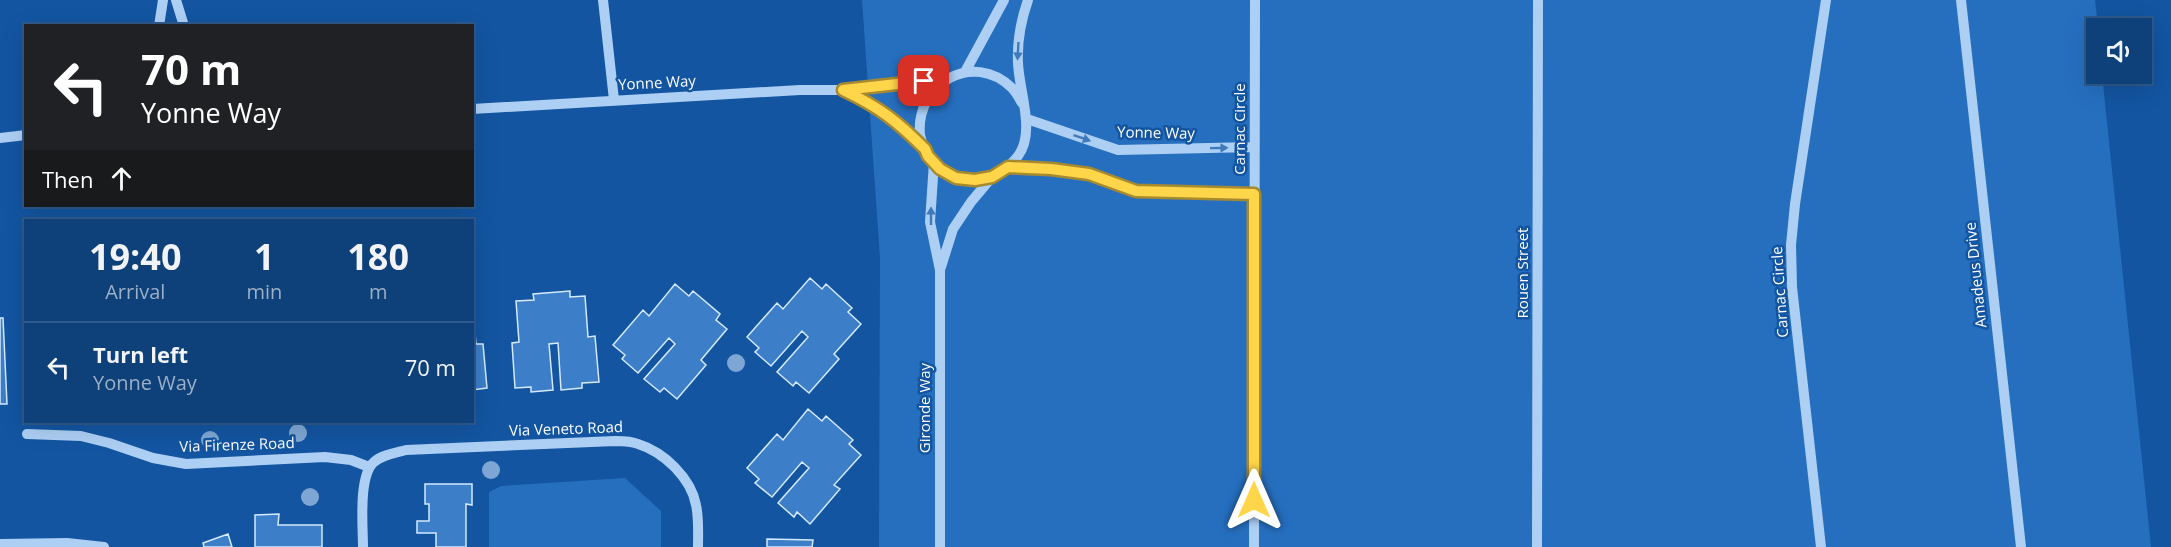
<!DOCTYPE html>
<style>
body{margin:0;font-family:"Open Sans",sans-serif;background:#17477e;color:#f1f3f6;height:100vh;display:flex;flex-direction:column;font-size:22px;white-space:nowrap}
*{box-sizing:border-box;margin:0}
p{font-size:20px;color:#9bafc6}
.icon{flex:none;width:33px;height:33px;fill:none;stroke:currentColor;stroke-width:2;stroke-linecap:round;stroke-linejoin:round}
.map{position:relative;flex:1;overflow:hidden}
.sheet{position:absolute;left:24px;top:219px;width:450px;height:204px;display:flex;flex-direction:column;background:#0e4079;border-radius:0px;box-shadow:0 6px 24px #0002,0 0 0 2px #2e598a}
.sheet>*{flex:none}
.banner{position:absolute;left:24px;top:24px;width:450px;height:183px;border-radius:0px;box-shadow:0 6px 24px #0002,0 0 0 2px #2e598a;background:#202124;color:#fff;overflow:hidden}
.buttons{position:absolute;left:2086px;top:18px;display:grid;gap:12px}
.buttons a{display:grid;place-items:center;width:66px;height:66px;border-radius:0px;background:#0e4079;box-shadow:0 6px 24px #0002,0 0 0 2px #2e598a;font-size:30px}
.pin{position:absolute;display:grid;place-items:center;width:51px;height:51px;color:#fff;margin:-26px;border-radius:12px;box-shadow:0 3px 9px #0006}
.me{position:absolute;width:66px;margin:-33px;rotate:0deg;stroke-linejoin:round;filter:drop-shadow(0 0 4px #0008)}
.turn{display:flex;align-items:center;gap:21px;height:126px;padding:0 18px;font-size:27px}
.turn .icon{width:78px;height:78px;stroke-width:2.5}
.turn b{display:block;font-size:42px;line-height:51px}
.then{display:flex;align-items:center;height:57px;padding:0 18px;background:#0003;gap:12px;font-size:22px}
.eta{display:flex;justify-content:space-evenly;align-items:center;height:102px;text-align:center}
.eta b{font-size:36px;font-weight:700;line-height:42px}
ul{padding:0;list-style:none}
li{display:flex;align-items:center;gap:18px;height:90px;padding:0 18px;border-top:2px solid #2e598a}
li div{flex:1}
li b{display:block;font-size:22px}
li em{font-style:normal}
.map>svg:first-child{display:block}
</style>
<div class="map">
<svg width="2171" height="547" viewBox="0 0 2171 547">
<rect width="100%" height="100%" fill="#1355a1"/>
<path fill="#266fbf" d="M862,0h1233l3,28 -1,46h5l49,473h-1272l1,-289z
M625,478l36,33v36h-172v-55l12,-6z"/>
<path fill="#3c7ec8" stroke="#d5e9fe" stroke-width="1.5" d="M810,278l12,11 4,-5 26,24 -4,4 13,12 -27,30 5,5 -30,34 -13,-11 -3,4 -16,-14 31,-35 -6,-6 -31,35 -16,-14 4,-4 -12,-11 30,-34 6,6z
M675,284l14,12 4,-5 27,23 -4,6 11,9 -26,31 5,5 -29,34 -13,-11 -4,4 -16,-13 31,-35 -6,-6 -31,35 -16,-14 3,-4 -12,-10 30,-35 6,6z
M570,291v6l15,-1 3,41 7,-1 4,46 -17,1v5l-21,2 -3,-47 -9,1 4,46 -22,2v-5l-16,1 -3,-45 7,-1 -3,-41 18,-1 -1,-6z
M472,304l4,40h7l4,44 -15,2z
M0,318h3l4,86h-7z
M808,409l14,12 4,-5 27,24 -4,4 12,11 -27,30 6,4 -30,35 -13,-12 -3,5 -16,-14 31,-35 -7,-6 -30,35 -17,-14 4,-4 -12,-11 30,-34 6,6z
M425,484h47v21l-6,-1v43h-30v-14h-19v-12h12v-17h-4z
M279,514l-1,11h44v22h-67v-32z
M228,534l4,13h-28l-1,-4z
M767,539l46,1 -1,7h-45z"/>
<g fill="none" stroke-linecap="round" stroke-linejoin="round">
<path stroke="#adcff4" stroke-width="10" d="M176,0l8,26
M603,0l11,100
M1961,0l60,547
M159,26l4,-26
M965,72l39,-72
M843,90c34,16 53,31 80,57
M1022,103c-3,-5 -6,-11 -10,-15 -39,-38 -97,-4 -92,47 2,11 8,20 15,28 24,26 63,19 83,-7 18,-24 1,-65 0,-93 -1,-22 3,-43 10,-63
M472,109l328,-19h43l105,-12
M1027,119l91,31 136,-3
M0,138l26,-3
M934,162l-4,60 10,48v277
M1008,167l43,2 38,5 47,17 118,3
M941,267l12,-38 18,-27 21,-25
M27,434l54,2 28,7 44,15 33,6 139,-7 26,3 18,7
M0,544l67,-1 37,4
M363,547c0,-20 -5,-71 11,-85 8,-7 21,-9 32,-12l209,-9c8,0 16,0 23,3 26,8 53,34 58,61 3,13 2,29 2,42
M1254,547l1,-547
M1537,547l1,-547
M1821,547l-29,-260 -1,-42 4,-41 31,-204"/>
</g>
<g fill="#7ea6d4">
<circle cx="736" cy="363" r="9"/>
<circle cx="298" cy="433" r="9"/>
<circle cx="210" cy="440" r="9"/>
<circle cx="491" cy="470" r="9"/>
<circle cx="310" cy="497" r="9"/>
</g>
<defs><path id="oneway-solid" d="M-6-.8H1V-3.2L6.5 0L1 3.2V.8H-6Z" transform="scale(1.5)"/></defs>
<g fill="#417aba">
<use href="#oneway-solid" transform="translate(1018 51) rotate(93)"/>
<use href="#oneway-solid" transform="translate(1082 138) rotate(19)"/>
<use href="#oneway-solid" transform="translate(1219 148) rotate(-1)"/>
<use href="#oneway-solid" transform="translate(931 216) rotate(-90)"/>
</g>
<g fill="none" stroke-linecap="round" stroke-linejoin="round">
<g stroke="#a68a30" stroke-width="15">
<path id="route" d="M924,81l-81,9c36,17 54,31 82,59l3,7 12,13 16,9 19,2 17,-3 16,-10 43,2 38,5 47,17 118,3v306"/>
</g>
<use href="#route" stroke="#ffd54a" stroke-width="10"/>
</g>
<g text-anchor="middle" stroke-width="5" stroke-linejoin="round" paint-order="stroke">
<g font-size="15" fill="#fff" stroke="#1355a1">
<text transform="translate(657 83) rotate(-3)" y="5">Yonne Way</text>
<text transform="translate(1240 129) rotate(-90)" y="5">Carnac Circle</text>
<text transform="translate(1156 133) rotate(1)" y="5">Yonne Way</text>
<text transform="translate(1523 273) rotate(-90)" y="5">Rouen Street</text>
<text transform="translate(1976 275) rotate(-96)" y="5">Amadeus Drive</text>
<text transform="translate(1780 292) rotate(-94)" y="5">Carnac Circle</text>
<text transform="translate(925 408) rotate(-90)" y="5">Gironde Way</text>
<text transform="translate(566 429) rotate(-2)" y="5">Via Veneto Road</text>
<text transform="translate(237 445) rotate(-2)" y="5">Via Firenze Road</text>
</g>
</g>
</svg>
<div class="buttons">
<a><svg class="icon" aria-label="sound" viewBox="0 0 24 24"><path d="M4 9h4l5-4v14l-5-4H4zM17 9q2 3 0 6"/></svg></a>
</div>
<div class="pin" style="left:924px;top:81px;background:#d93025"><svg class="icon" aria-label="arrive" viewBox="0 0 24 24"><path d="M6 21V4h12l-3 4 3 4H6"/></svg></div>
<svg class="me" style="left:1254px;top:500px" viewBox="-20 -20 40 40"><path d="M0-17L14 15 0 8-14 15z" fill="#ffd54a" stroke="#fff" stroke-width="4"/></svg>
<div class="banner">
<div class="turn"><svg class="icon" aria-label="left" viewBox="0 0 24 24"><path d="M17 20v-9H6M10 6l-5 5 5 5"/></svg><div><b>70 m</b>Yonne Way</div></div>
<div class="then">Then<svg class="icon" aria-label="ahead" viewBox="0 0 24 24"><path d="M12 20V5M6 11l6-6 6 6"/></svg></div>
</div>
<section class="sheet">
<div class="eta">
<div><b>19:40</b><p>Arrival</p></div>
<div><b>1</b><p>min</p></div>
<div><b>180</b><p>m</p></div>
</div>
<ul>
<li><svg class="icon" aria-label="left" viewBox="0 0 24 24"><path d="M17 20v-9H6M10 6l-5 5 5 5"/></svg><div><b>Turn left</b><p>Yonne Way</p></div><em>70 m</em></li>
</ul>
</section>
</div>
